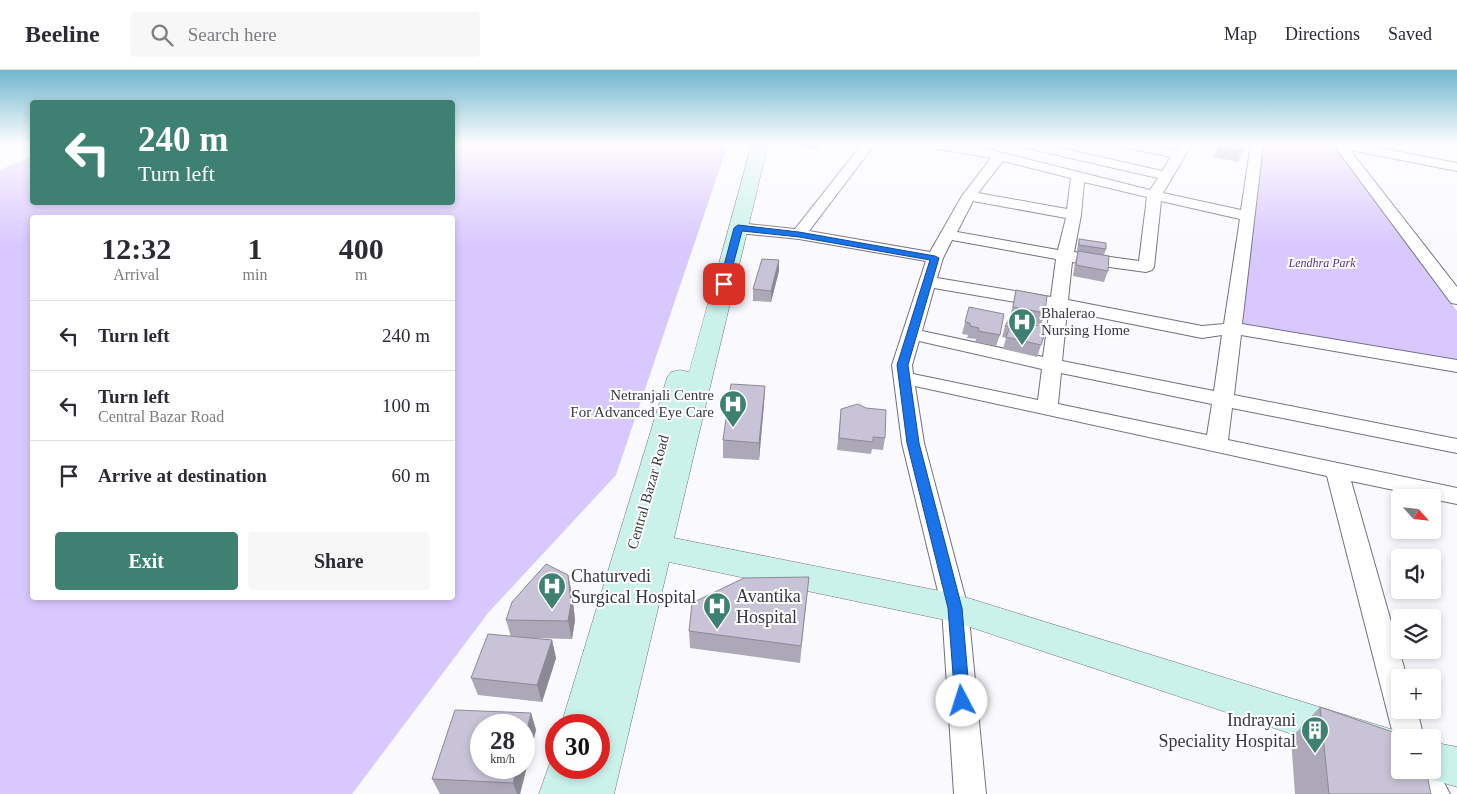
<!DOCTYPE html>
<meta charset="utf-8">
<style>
body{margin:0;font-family:"Times New Roman",serif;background:#f7f7f7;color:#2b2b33;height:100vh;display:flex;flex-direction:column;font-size:19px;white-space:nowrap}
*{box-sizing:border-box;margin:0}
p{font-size:16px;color:#7c7c81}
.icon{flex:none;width:28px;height:28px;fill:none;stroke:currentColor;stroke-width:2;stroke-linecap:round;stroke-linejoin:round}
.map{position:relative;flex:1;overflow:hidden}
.side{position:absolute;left:30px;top:145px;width:425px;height:385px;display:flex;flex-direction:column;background:#fff;border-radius:5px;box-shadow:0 2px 8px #0003}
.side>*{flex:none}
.top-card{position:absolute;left:30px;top:30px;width:425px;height:105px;border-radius:5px;box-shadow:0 2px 8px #0003;background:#3e8172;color:#fff;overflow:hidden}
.needle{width:32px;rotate:117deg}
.buttons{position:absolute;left:1391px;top:419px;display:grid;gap:10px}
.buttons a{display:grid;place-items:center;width:50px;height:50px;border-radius:5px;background:#fff;box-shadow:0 2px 8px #0003;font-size:25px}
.speed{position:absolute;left:470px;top:644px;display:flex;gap:10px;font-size:25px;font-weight:700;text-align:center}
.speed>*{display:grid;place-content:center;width:65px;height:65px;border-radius:50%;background:#fff;box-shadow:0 2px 8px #0003;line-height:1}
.speed small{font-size:12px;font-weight:400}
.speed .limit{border:8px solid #d22;background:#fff;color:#111}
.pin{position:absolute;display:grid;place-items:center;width:42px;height:42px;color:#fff;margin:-21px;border-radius:10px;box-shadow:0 2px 8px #0006}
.me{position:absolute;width:55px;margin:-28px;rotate:355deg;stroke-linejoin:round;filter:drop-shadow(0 0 4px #0008)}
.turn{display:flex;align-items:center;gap:18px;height:105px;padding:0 25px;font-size:22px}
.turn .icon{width:65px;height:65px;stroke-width:2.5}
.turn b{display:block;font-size:35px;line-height:42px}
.eta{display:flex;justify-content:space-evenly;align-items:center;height:85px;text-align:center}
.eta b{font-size:30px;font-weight:700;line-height:35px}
.cta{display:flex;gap:10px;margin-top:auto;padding:10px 25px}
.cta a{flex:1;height:58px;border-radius:5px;background:#3e8172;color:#fff;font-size:20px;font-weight:700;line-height:58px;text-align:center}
.cta a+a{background:#f7f7f7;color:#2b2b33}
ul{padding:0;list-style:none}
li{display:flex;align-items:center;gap:15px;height:70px;padding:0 25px;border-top:1px solid #e1e1e2}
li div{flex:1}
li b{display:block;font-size:19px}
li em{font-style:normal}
header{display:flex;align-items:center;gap:30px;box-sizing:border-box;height:70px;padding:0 25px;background:#fff;border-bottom:1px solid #e1e1e2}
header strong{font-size:24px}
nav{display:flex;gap:28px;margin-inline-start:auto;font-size:18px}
.search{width:350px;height:45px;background:#f7f7f7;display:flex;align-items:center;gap:12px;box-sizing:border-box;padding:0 18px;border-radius:5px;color:#7c7c81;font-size:19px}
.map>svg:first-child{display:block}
</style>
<header>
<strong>Beeline</strong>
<div class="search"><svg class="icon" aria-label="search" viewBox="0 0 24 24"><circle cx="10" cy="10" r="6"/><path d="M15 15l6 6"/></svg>Search here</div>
<nav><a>Map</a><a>Directions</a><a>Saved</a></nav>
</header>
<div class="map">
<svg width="1457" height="724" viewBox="0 0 1457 724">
<rect width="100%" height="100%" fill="#faf9fd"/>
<path fill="#d9c8fe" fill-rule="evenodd" d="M453,74h275l-112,331 -128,138 -136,181h-352v-624l32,-14v46h420zM32,148h420v380h-420z
M1257,74h76l124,167v55l-225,-38z"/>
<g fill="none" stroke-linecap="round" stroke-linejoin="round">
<g stroke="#746f80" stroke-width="2">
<path id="street" d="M862,74h13l-66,87 121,21 32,-56 29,-38 -57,-10 -6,-4h29l26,4 167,42 8,-12 -136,-31 -1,-3h22l119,27 9,-14 -48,-10 -1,-3h23l31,6 4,-6h12l-29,49 78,17 10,-66h12l-21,180 215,36v12l-216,-37 -7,60 223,44v14l-225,-45 -4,32 229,48v16l-25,-5v-1l-81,-17 56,197h-7v32h17l7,28h-24v11l-6,-11 -67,-262 -412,-90 9,57 44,165 18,186h-32l-12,-186 -40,-165 -10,-78 34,-104 -127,-22 -61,-6 -5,-2 -3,-3 3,-3 5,-2 57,6zM1003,91l68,17 -4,31 -89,-16zM1084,112l63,15 -8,64 -65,-9 7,-37zM973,131l93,17 -8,32 -101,-18zM1161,131l79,18 -16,105 -22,2 -134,-26 4,-38 74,10 6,-2 2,-3zM952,170l104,19 -5,38 -114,-19 6,-20zM934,218l116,20 -7,49 -121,-26zM1067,241l135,27 20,-3 -8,56 -152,-30zM919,271l123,28 -4,31 -125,-26 -1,-9zM1061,303l151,31 -5,31 -149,-31z
M1333,74h26l98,19v8l-107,-21 107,137v17l-6,-1z
M1432,690l18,34h-33l-12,-24h27z"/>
</g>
<g stroke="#746f80" stroke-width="1">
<path id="secondary" d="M752,74h16l-94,394 281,56 445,138 14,6h-14v32l-445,-148 -286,-60 -55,232h-75l14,-40 3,-1v15h43v-43h-38l106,-347 4,-6 9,-2 9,2z
M1432,672l25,5v40l-39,-12 -2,-5h16z"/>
</g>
<use href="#street" fill="#fff" fill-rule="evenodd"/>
<use href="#secondary" fill="#caf2ea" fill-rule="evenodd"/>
</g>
<path fill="#aca8b8" d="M788,74h33l-2,5 -31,-3z
M1191,74h22l-1,4z
M1219,74l23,8 -4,10 -24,-5z
M1079,169l27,10 -2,6 -27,-4 1,-7z
M1078,181l30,20 -4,11 -31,-6 2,-14z
M779,201l-8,31 -18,-1v-12z
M1016,220l29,23 -4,12 -8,-2v1l10,15 -6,18 -34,-8 3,-11 -4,-1 3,-11 5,-8z
M969,237l31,28 -4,11 -21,-4 1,-3 -9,-1 1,-3 -6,-1z
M765,316l-1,18 -5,56 -36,-2v-18z
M841,339l44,29 -2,12 -11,-1 -1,5 -34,-4z
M809,507l-9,86 -110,-15 -1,-17z
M572,523l3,27 -3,19 -45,-1 25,2 4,18 -14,44 -64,-7 -7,-17 40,-41 -5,-17z
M1320,637l111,87h-136l-4,-56z
M531,643l5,17 -16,64h-80l-8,-15z"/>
<path fill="#8c8896" d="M779,190v11l-8,31v-11z
M765,316l-1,18 -5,56v-17z
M568,505l4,18 3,27 -3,19 -4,-18z
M552,570l4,18 -14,44 -5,-17z
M531,643l5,17 -16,64h-3l-4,-11 4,-15h7v-27z"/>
<path fill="#c8c3d6" stroke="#8c8896" d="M1219,74h13l12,2 -2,6 -24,-5z
M1079,169l27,4v6l-27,-4z
M1078,181l31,5 -1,15 -32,-6z
M762,189l17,1 -8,31 -18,-2z
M1016,220l31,6 -2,17 -32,-6z
M969,237l35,7 -4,21 -22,-4 1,-3 -9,-2v-3l-5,-1z
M1012,244l22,5 -2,5 15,3 -6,18 -35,-8 4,-10 -5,-1z
M731,314l34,2 -6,57 -36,-3z
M858,334l8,4 20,2 -1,28 -12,-1v5l-34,-4 2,-29z
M546,494l22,11 3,28 -3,18 -62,-1 6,-18z
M809,507l-8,69 -112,-15 3,-28 52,-25z
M488,564l64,6 -15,45 -66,-7z
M1320,637l90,31h-10v32h26l5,24h-102z
M455,640l76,3 -7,28v-16h-43v43h36l-4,15 -81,-4z"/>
<linearGradient id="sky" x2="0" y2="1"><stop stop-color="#6fb7ce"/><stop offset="0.42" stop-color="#fdfcfe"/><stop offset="1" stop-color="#fdfcfe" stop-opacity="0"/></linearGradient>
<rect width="1457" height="175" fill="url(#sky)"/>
<path fill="#1a73e8" stroke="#114b97" d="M738,155l61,7 136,24 4,2 -31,107 11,78 43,165 8,93 -2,5 -6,2 -5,-2 -2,-5 -7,-93 -41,-165 -10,-78 33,-105 -131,-23 -57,-6 -14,53 -4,3 -3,-1 -2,-2 15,-56z"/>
<defs>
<g id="hospital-pin" transform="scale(1.4375)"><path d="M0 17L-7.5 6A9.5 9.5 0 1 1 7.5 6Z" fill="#3e8172" stroke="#fff"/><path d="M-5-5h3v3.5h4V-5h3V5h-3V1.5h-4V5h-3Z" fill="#fff"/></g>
<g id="building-pin" transform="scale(1.4375)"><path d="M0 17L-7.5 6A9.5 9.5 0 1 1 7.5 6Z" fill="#3e8172" stroke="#fff"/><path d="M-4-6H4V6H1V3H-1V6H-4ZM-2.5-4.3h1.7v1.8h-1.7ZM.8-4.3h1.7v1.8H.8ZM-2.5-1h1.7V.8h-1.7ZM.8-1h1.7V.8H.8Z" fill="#fff"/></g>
</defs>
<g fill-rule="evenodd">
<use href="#hospital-pin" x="1022" y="252"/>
<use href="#hospital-pin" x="733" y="334"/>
<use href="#hospital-pin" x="552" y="516"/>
<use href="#hospital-pin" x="717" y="536"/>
<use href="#building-pin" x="1315" y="660"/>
</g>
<g text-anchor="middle" stroke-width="4" stroke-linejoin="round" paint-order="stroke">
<g font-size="12" font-style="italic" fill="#523281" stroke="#fff">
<text x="1322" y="197">Lendhra Park</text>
</g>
<g font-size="15" fill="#38363e" stroke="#fff" text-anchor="start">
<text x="1041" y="248">Bhalerao<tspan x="1041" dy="17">Nursing Home</tspan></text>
<text x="714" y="330" text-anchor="end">Netranjali Centre<tspan x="714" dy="17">For Advanced Eye Care</tspan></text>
</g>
<g font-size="15" fill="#38363e" stroke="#fff">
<text transform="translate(648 422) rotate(-74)" y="5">Central Bazar Road</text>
</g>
<g font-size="18" fill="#38363e" stroke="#fff" text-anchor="start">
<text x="571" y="512">Chaturvedi<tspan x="571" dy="21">Surgical Hospital</tspan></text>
<text x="736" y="532">Avantika<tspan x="736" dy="21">Hospital</tspan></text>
<text x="1296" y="656" text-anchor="end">Indrayani<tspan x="1296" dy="21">Speciality Hospital</tspan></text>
</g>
</g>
</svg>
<div class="buttons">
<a><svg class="needle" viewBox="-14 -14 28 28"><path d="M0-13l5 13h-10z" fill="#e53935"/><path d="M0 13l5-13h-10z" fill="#7c7c81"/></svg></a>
<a><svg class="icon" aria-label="sound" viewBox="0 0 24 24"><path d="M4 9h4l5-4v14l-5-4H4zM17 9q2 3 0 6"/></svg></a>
<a><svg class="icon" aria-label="layers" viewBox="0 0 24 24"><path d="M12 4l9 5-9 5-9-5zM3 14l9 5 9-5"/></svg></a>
<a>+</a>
<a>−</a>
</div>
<div class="speed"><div>28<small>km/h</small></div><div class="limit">30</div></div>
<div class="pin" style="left:724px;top:214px;background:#d93025"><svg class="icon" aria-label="arrive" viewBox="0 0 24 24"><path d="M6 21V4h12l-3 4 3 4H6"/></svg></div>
<svg class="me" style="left:962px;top:631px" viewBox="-20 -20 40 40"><circle r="19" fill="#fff"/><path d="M0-13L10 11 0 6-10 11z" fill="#1a73e8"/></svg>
<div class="top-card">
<div class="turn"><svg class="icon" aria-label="left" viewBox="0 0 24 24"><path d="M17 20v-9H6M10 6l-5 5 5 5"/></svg><div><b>240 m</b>Turn left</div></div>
</div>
<section class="side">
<div class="eta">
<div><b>12:32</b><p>Arrival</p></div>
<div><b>1</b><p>min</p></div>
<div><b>400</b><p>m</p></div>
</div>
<ul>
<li><svg class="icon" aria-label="left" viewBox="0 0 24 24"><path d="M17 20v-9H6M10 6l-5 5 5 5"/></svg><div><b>Turn left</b></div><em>240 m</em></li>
<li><svg class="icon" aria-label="left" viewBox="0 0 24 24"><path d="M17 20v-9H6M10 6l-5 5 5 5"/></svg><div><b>Turn left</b><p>Central Bazar Road</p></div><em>100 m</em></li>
<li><svg class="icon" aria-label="arrive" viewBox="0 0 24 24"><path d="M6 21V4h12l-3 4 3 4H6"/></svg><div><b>Arrive at destination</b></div><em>60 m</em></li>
</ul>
<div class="cta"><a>Exit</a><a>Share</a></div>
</section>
</div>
